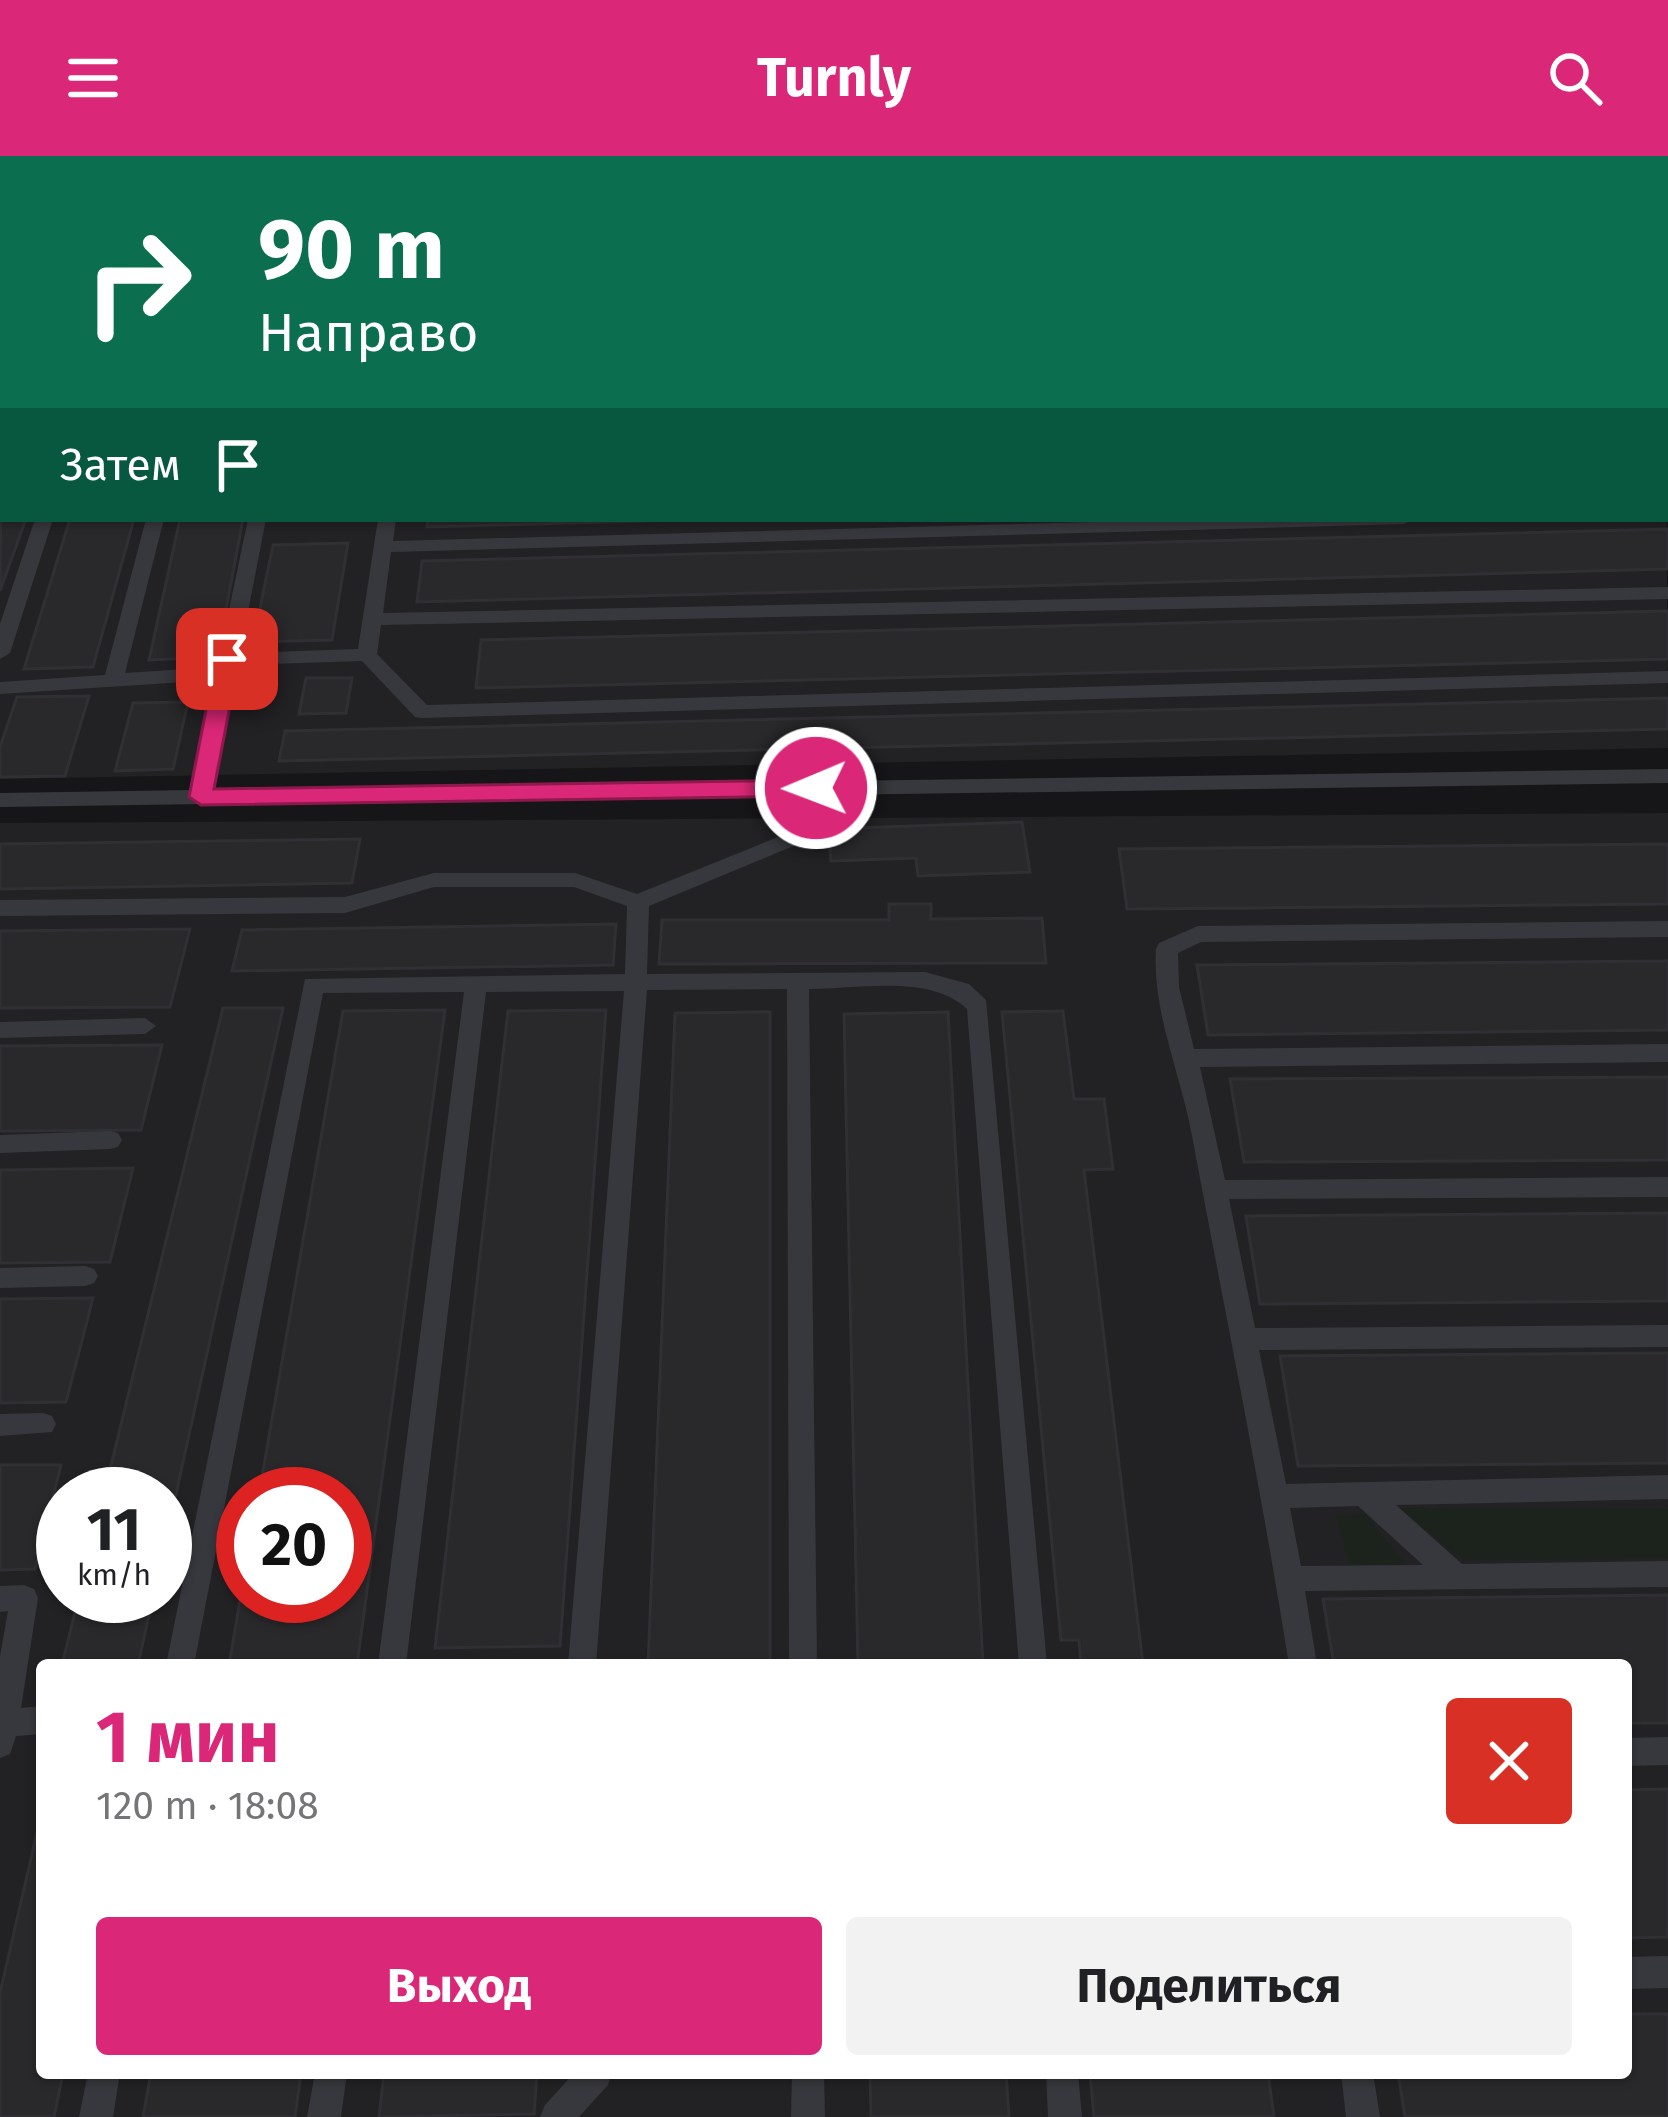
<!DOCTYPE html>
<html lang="ru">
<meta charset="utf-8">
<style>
body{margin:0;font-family:"Fira Sans",sans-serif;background:#f2f2f2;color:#202124;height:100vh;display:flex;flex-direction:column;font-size:45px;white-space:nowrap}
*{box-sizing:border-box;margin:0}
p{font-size:39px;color:#757577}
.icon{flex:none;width:66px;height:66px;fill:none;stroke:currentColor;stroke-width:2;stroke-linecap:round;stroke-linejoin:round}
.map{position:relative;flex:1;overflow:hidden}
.sheet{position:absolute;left:36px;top:1503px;width:1596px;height:420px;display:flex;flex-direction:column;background:#fff;border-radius:12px;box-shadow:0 3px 9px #0004}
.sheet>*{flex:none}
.hud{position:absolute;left:0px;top:0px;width:1668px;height:366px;box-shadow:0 3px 9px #0004;background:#0b6e4f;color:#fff;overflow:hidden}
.speed{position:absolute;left:36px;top:1311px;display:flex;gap:24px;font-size:60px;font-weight:700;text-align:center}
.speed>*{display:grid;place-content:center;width:156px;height:156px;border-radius:50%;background:#fff;box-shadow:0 3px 9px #0004;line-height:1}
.speed small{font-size:30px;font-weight:400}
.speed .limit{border:18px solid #d22;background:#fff;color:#111}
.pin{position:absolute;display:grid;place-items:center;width:102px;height:102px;color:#fff;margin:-51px;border-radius:24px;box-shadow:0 6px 18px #0006}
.me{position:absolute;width:132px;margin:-66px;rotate:269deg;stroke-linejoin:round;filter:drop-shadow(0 0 9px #0008)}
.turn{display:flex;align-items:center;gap:42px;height:252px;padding:0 60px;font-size:54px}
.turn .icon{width:156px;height:156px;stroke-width:2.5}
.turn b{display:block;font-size:84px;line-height:102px}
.then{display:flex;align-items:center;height:114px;padding:0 60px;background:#0003;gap:24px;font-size:45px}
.round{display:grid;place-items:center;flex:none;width:126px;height:126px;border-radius:12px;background:#f2f2f2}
.head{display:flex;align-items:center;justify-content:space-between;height:204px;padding:0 60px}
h1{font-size:72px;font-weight:700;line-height:90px;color:#db2777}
.button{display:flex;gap:24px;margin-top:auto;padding:24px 60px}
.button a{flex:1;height:138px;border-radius:12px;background:#db2777;color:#fff;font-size:48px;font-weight:700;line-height:138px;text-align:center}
.button a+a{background:#f2f2f2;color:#202124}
header{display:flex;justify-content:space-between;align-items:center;height:156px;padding:0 60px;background:#db2777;color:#fff;font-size:54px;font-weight:700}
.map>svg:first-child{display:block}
</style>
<header><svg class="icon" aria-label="menu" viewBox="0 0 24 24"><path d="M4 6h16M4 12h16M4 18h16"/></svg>Turnly<svg class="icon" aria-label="search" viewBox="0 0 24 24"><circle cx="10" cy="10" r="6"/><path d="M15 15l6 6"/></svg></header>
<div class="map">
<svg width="1668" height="1961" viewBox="0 0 1668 1961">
<rect width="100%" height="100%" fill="#161618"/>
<path fill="#222225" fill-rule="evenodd" d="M1665,51l3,541 -1668,31v-490l3,230h1662z
M1668,657v1304h-1668v-1294zM63,1338h102v102h-102zM243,1338h102v102h-102zM42,1509h1584v408h-1584z"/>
<path fill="#1c231d" d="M509,0h1159v35l-3,-32z
M1399,1352l269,1v50l-205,1z
M1366,1358l41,52 -58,-2 -13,-49z"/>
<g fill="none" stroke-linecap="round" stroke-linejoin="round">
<path fill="#2c353c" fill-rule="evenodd" d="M74,0h14l-4,3h-14z
M761,0h14l3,3h-14z
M1043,0h26l-5,3h-26z
M3,29v7l-3,1v-7z"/>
</g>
<path fill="#29292c" stroke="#303034" stroke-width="3" d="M2,221l1,142h23l-26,72z
M70,363h64l-41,148 -69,2z
M180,363h63l-26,138 -68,3z
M428,363h291l-292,8z
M1668,373v40l-1251,33 5,-41z
M348,387l-16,97 -79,2 20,-97z
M1668,455v48l-1192,29 5,-48z
M306,522h46l-6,35 -47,1z
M89,540l-24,80 -65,1v-30l17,-50z
M1668,542v31l-1389,32 6,-30z
M188,546l-15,67 -58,2 18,-68z
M1022,666l8,50 -112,4 -2,-18 -85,3 -3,-32z
M360,683l-8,44 -352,6v-45z
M1668,688v60l-541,5 -8,-60z
M889,748h42v15l111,-1 4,45 -387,1 3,-44h227z
M616,768l-3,41 -381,6 10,-41z
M190,773l-20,78 -170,1v-77z
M1668,805v69l-460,5 -11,-70z
M223,852h60l-118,536v-50h-61z
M445,854l-88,655h-128l14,-82v13h102v-102h-86l84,-483z
M606,854l-46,636 -125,2 73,-637z
M1063,855l11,88h30l9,70 -29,1 59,495h-62l-2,-25h-18l-59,-628z
M770,856v653h-122l27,-652z
M948,856l35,653h-125l-14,-651z
M162,889l-21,85 -141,1v-85z
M1668,921v83l-424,2 -14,-83z
M133,1012l-23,94 -110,1v-93z
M1668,1057v88l-408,3 -14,-88z
M93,1142l-27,104 -66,1v-104z
M1668,1197v110l-370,3 -18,-110z
M0,1309h61l-26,104 -35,1z
M1668,1439v128h-42v-58h-292l-11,-66z
M79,1440h74l-15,69h-76z
M1668,1633v148l-42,1v-148z
M42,1655v262h21l-9,44h-54v-124z
M1626,1858h42v103h-263l-7,-44h228z
M151,1917h150l-6,44h-152z
M384,1917h153l-3,41 -155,3z
M870,1917h136l3,44h-138z
M1090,1917h178l6,44h-180z"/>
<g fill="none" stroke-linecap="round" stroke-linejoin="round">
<path fill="#37383d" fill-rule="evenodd" d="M1665,132l3,1v10l-3,-1z
M0,189l3,1v11l-3,-1z
M1665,208h3v10h-3z
M1665,276h3v10h-3z
M1665,351h3v10h-3z
M35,363h18l-43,134 -10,6v-35z
M146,363h18l-39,154 92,-6 31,-148h18l-26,134 118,-4 20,-130h18l-3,22 811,-22h209l-9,5 -1013,28 -8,61 1285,-26v12l-1287,26 -4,29 50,51 1241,-34v12l-1246,35 -7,-1 -53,-56 -125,4 -24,125 1455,-21v14l-1668,24v-14l192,-3 23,-110 -215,14v-12l105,-7z
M788,677l8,2 3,5 -3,5 -147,61 -2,68 278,-2 44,12 17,16 61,665h-28l-52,-656c-37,-35 -109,-20 -158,-20l8,676h-28l-2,-676 -140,1 -51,675h-28l56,-674 -138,1 -80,673h-28l86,-673 -141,1 -129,672h-28l139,-686 320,-5 2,-68 -53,-19h-140l-89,26 -345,3v-16l345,-3 89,-24h141l62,21z
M1668,765v16l-467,5 -23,11 1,34 15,62 474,-5v18l-468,5 25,113 443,-3v20l-439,2 26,129 413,-3v22l-409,3 27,134 382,-9v24l-272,6 66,59 206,-3v26l-363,4 12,74h-28c-28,-178 -64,-353 -97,-529 -11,-62 -40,-123 -36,-187l3,-6 39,-17zM1358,1350l65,59 -122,1 -11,-58z
M145,862l11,8 -11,8 -145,4v-16z
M110,975l8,2 4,7 -4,7 -8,2 -110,4v-18z
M85,1110l9,3 4,7 -4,7 -9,3 -85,2v-20z
M43,1257l9,3 4,8 -4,8 -52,4v-22z
M24,1429l10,4 4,9 -17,110 21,-2v28l-26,2 -6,18 -10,4v-102l8,-45 -8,1v-26z
M1668,1581v28l-42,1v-28z
M1668,1800v32l-42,1v-32z
M88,1917h32l-7,44h-34z
M315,1917h32l-6,44h-34z
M574,1917h38l-4,12 -29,32h-39l5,-12z
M792,1917h32l1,44h-34z
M1046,1917h32l4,44h-34z
M1341,1917h32l7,44h-34z"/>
</g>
<path fill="#db2777" stroke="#8e194d" stroke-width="3" d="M227,496l12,7 -25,130 602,-9 12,8 -12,8 -615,9 -12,-8 27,-138z"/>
</svg>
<div class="speed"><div>11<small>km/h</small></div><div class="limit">20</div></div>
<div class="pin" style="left:227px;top:503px;background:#d93025"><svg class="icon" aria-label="arrive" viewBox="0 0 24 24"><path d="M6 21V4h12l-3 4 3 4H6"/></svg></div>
<svg class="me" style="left:816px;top:632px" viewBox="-20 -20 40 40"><circle r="17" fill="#db2777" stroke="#fff" stroke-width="3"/><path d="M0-11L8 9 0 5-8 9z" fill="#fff"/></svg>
<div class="hud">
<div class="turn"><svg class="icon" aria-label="right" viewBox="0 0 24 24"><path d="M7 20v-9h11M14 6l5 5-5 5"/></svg><div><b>90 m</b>Направо</div></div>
<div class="then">Затем<svg class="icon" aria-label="arrive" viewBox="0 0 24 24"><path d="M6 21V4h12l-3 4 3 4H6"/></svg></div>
</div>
<section class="sheet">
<div class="head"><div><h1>1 мин</h1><p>120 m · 18:08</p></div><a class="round" style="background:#d93025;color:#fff"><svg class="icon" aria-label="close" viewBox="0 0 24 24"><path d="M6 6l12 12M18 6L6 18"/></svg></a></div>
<div class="button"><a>Выход</a><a>Поделиться</a></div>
</section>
</div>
